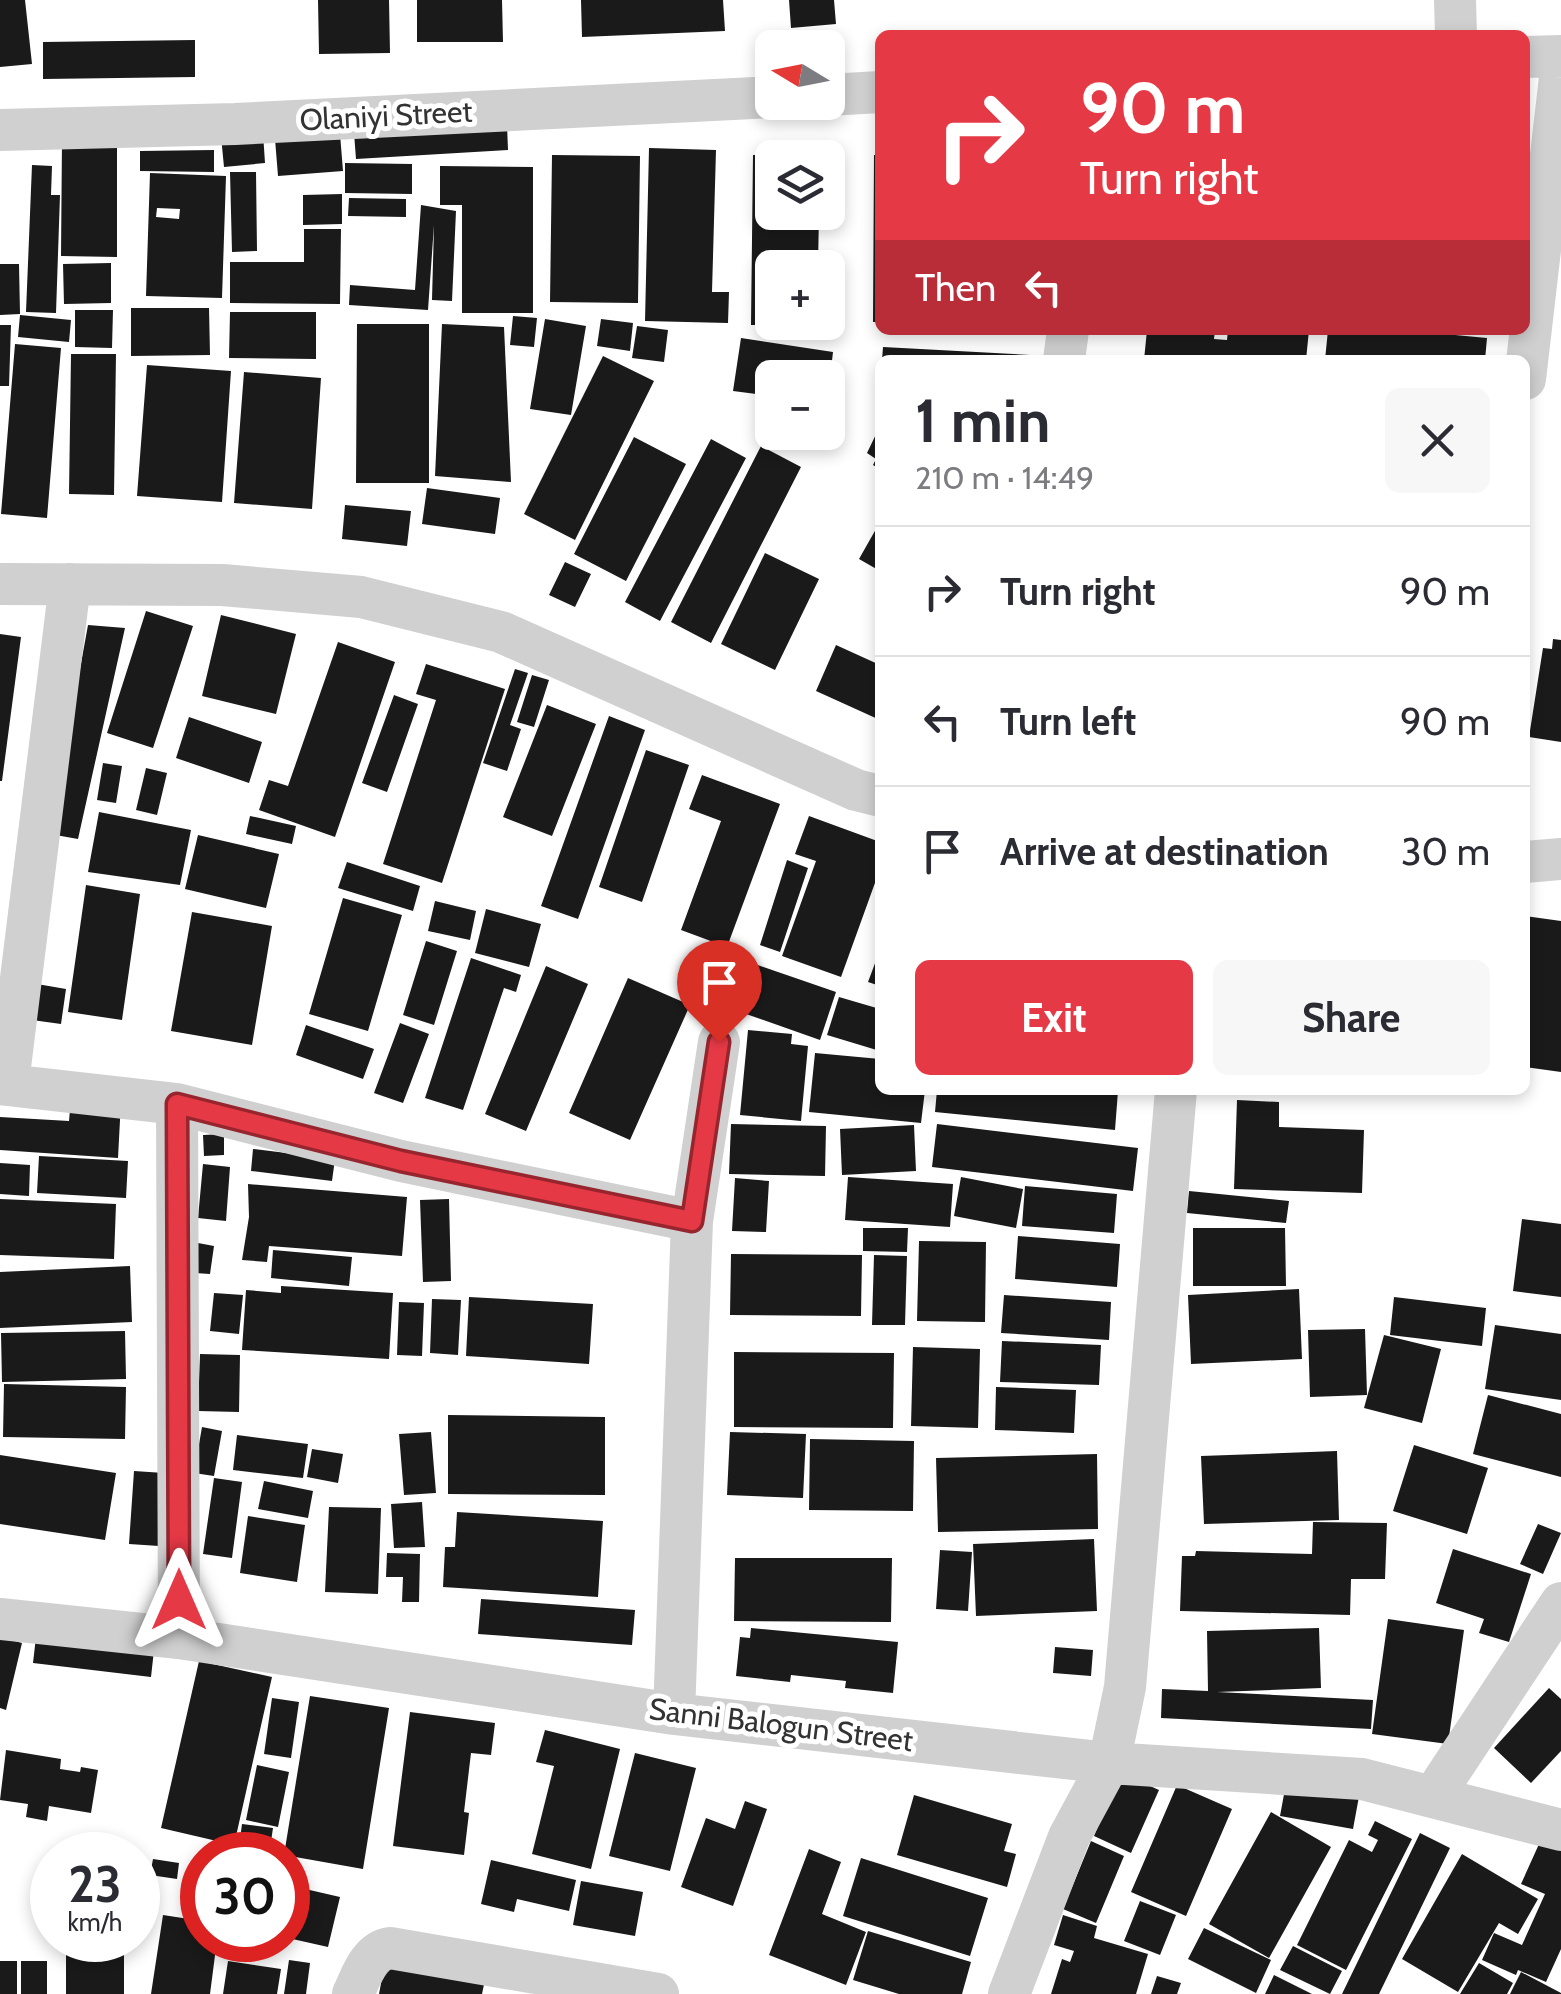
<!DOCTYPE html>
<meta charset="utf-8">
<style>
body{margin:0;font-family:Cabin,sans-serif;background:#f7f7f7;color:#2b2b33;height:100vh;display:flex;flex-direction:column;font-size:38px;white-space:nowrap}
*{box-sizing:border-box;margin:0}
p{font-size:32px;color:#7c7c81}
.icon{flex:none;width:55px;height:55px;fill:none;stroke:currentColor;stroke-width:2;stroke-linecap:round;stroke-linejoin:round}
.map{position:relative;flex:1;overflow:hidden}
.side{position:absolute;left:875px;top:355px;width:655px;height:740px;display:flex;flex-direction:column;background:#fff;border-radius:15px;box-shadow:0 5px 15px #0003}
.side>*{flex:none}
.guide{position:absolute;left:875px;top:30px;width:655px;height:305px;border-radius:15px;box-shadow:0 5px 15px #0003;background:#e63946;color:#fff;overflow:hidden}
.needle{width:65px;rotate:280deg}
.buttons{position:absolute;left:755px;top:30px;display:grid;gap:20px}
.buttons a{display:grid;place-items:center;width:90px;height:90px;border-radius:15px;background:#fff;box-shadow:0 5px 15px #0003;font-size:50px}
.speed{position:absolute;left:30px;top:1832px;display:flex;gap:20px;font-size:50px;font-weight:700;text-align:center}
.speed>*{display:grid;place-content:center;width:130px;height:130px;border-radius:50%;background:#fff;box-shadow:0 5px 15px #0003;line-height:1}
.speed small{font-size:25px;font-weight:400}
.speed .limit{border:15px solid #d22;background:#fff;color:#111}
.pin{position:absolute;display:grid;place-items:center;width:85px;height:85px;color:#fff;margin:-102px -42px;border-radius:50% 50% 50% 0;rotate:-45deg;box-shadow:0 0 10px #0007}
.pin .icon{rotate:45deg}
.me{position:absolute;width:110px;margin:-55px;rotate:0deg;stroke-linejoin:round;filter:drop-shadow(0 0 8px #0008)}
.turn{display:flex;align-items:center;gap:35px;height:210px;padding:0 40px;font-size:45px}
.turn .icon{width:130px;height:130px;stroke-width:2.5}
.turn b{display:block;font-size:70px;line-height:85px}
.then{display:flex;align-items:center;height:95px;padding:0 40px;background:#0003;gap:20px;font-size:38px}
.round{display:grid;place-items:center;flex:none;width:105px;height:105px;border-radius:15px;background:#f7f7f7}
.summary{display:flex;align-items:center;justify-content:space-between;height:170px;padding:0 40px}
h1{font-size:60px;font-weight:800;line-height:75px}
.button{display:flex;gap:20px;margin-top:auto;padding:20px 40px}
.button a{flex:1;height:115px;border-radius:15px;background:#e63946;color:#fff;font-size:40px;font-weight:800;line-height:115px;text-align:center}
.button a+a{background:#f7f7f7;color:#2b2b33}
ul{padding:0;list-style:none}
li{display:flex;align-items:center;gap:30px;height:130px;padding:0 40px;border-top:2px solid #e1e1e2}
li div{flex:1}
li b{display:block;font-size:38px}
li em{font-style:normal}
.map>svg:first-child{display:block}
</style>
<div class="map">
<svg width="1561" height="1994" viewBox="0 0 1561 1994">
<rect width="100%" height="100%" fill="#fff"/>
<path fill="#1a1a1a" fill-rule="evenodd" d="M0,0h25l7,64 -32,3z
M318,0h71l1,53 -71,1z
M417,0h85l1,42h-86z
M581,0h142l2,31 -143,6z
M789,0h45l2,24 -45,4z
M195,40v37l-152,2v-37z
M507,125l1,25 -152,9 -2,-26z
M263,133l2,30 -41,4 -3,-31z
M340,134l3,37 -65,5 -3,-37z
M117,138v119l-56,-1 1,-117z
M649,148l67,2 -4,142h17l-1,31 -83,-2z
M214,150v22l-74,-1v-20z
M552,155l88,1 -2,147 -88,-1z
M753,155h19v57h47l-1,56h-46v57h-21z
M874,155h6v167h-7z
M345,163l67,1v30l-67,-1z
M32,165l20,1 -1,29h9l-4,118 -30,-1z
M440,166l93,1v146h-71v-108h-22z
M230,172h26l1,79 -25,1z
M150,173l76,3 -4,122 -76,-2zM157,208l23,1 -1,10 -23,-2z
M342,194v30l-39,1v-30z
M349,198l57,1v18l-58,-1z
M421,205l35,6 -4,90 -20,-1 2,-75 -6,85 -79,-5 1,-20 65,5z
M304,229h37l-1,75 -110,-1v-41h74z
M111,263v40l-47,1 -1,-40z
M0,264h19l1,50 -20,1z
M131,308h78l1,47 -79,1z
M75,310h38l-1,38 -37,-1z
M230,312h86v47l-87,-1z
M20,315l51,5 -2,22 -51,-5z
M513,316l24,2 -3,29 -24,-2z
M545,319l41,7 -15,89 -41,-6z
M601,319l32,4 -3,28 -33,-5z
M357,324h72v159h-73z
M442,324l62,3 7,155 -76,-6z
M0,325h11l-2,61h-9z
M637,326l31,4 -4,32 -32,-4z
M1147,330h68l-1,9 13,1 1,-10h81l-3,30h-162z
M1328,330h74l85,8 -2,22h-160z
M741,338l92,14 -3,26h-58v18l-39,-5z
M15,344l46,4 -14,170 -46,-4z
M883,347l147,8v5h-148z
M71,354h45l-2,141 -45,-1z
M603,356l51,25 -79,159 -51,-26z
M147,365l84,6 -9,131 -85,-6z
M244,372l77,6 -9,131 -78,-6z
M880,426v43l-7,-4 3,-6 -9,-6z
M634,437l52,27 -60,117 -52,-27z
M711,439l35,19 -86,163 -35,-19z
M761,446l40,21 -90,176 -40,-21z
M427,488l73,10 -5,36 -73,-10z
M345,505l66,6 -4,35 -65,-7z
M880,522v49l-21,-12z
M765,553l54,26 -44,91 -54,-26z
M565,562l26,12 -16,33 -26,-12z
M146,611l47,15 -40,122 -46,-15z
M221,615l75,19 -20,80 -74,-18z
M88,625l37,3 -47,211 -28,-5z
M0,634l21,3 -19,144h-2z
M1553,639l8,1v102l-32,-5 14,-89 9,1z
M338,642l57,20 -60,175 -76,-27 10,-30 19,6z
M836,645l44,20v55l-64,-29z
M426,664l79,25 -63,194 -59,-19 53,-164 -20,-6z
M515,669l13,4 -18,52 11,4 -14,42 -24,-8z
M532,675l17,5 -15,47 -17,-5z
M394,695l24,9 -31,88 -25,-9z
M547,705l49,19 -44,112 -49,-19z
M609,716l36,14 -67,189 -37,-13z
M189,717l73,25 -13,41 -73,-25z
M646,750l43,15 -47,137 -43,-15z
M103,763l19,3 -6,37 -19,-3z
M146,768l21,5 -10,42 -21,-5z
M702,775l78,29 -53,143 -46,-17 40,-109 -32,-12z
M99,812l92,18 -11,55 -92,-13z
M250,816l46,10 -4,18 -46,-10z
M809,816l71,26v27l-39,108 -59,-21 34,-95 -21,-7z
M198,835l81,19 -13,54 -81,-19z
M787,860l21,8 -28,84 -20,-7z
M347,862l73,24 -7,25 -75,-23z
M86,885l54,9 -18,126 -54,-8z
M343,898l59,17 -34,116 -59,-17z
M435,901l41,10 -6,29 -42,-9z
M486,909l55,15 -12,43 -54,-14z
M192,912l80,14 -20,119 -81,-14z
M1525,916l36,5v151l-36,-5z
M426,941l31,10 -23,74 -31,-10z
M880,950v36l-12,-4z
M471,958l50,17 -5,17 -12,-4 -41,122 -38,-12z
M749,962l87,30 -16,48 -88,-31z
M546,966l42,18 -62,147 -41,-17z
M628,978l62,27 -60,135 -61,-27z
M37,984l29,5 -5,35 -29,-4z
M839,997l41,12v42l-53,-16z
M400,1023l29,11 -26,69 -29,-10z
M306,1025l68,24 -11,30 -67,-24z
M748,1030l44,4 -1,10 17,2 -7,75 -61,-6z
M815,1053l65,6v31h45l-4,33 -112,-11z
M937,1090l181,1 -3,39 -180,-18z
M71,1098l50,3 -3,57 -118,-8v-33l69,4z
M1237,1100l42,2v25l85,3 -2,63 -128,-4z
M731,1124l95,2 -1,50 -96,-2z
M937,1124l201,24 -5,43 -201,-24z
M914,1125l2,46 -74,4 -2,-46z
M224,1134v21l-20,1 -1,-21z
M253,1149l82,10 -3,22 -81,-10z
M39,1156l89,5 -2,37 -89,-5z
M0,1163l30,2 -1,31 -29,-2z
M203,1164l27,3 -4,54 -28,-3z
M848,1177l105,7 -3,43 -105,-7z
M961,1177l62,12 -7,39 -62,-12z
M735,1178l34,3 -3,51 -34,-1z
M248,1184l159,13 -5,59 -133,-10 -2,16 -25,-2 7,-43z
M1025,1186l92,8 -3,39 -92,-7z
M1189,1191l100,10 -3,22 -99,-10z
M0,1199l116,5 -2,55 -114,-4z
M449,1199l2,82 -28,1 -3,-82z
M1522,1219l39,5v73l-48,-6z
M863,1228h45l-1,24 -44,-1z
M1193,1228h92l1,58h-93z
M1018,1236l102,8 -3,43 -102,-8z
M919,1241l67,1 -1,80 -68,-1z
M198,1243l16,3 -4,28 -15,-1z
M273,1250l79,7 -3,29 -78,-8z
M731,1254l131,1 -1,61 -131,-1z
M874,1255l33,1 -2,69h-33z
M130,1266l2,56 -132,6v-56z
M281,1286l112,7 -4,66 -147,-9 4,-60 35,3z
M1299,1289l3,70 -111,5 -3,-69z
M214,1293l29,2 -4,39 -29,-3z
M1004,1295l107,7 -2,38 -108,-7z
M469,1297l124,7 -4,60 -123,-8z
M1394,1297l92,11 -4,38 -92,-11z
M432,1299l29,1 -3,55 -28,-2z
M399,1302l25,1 -2,53 -25,-1z
M1495,1325l66,9v66l-76,-11z
M1365,1329l2,66 -57,2 -2,-67z
M125,1331l1,48 -124,3 -1,-49z
M1384,1335l57,14 -19,74 -58,-15z
M1002,1341l99,4 -2,40 -99,-3z
M913,1347l67,2 -2,79 -67,-2z
M734,1352l160,1 -1,75 -159,-1z
M200,1354l40,1 -1,57 -41,-1z
M4,1384l122,3 -1,52 -122,-2z
M996,1387l80,3 -2,43 -79,-3z
M1488,1395l73,19v63l-88,-23z
M448,1415l157,2v78l-157,-1z
M202,1427l20,4 -8,45 -20,-3z
M431,1432l5,61 -32,2 -5,-61z
M730,1432l76,2 -3,64 -76,-3z
M237,1435l71,9 -5,34 -70,-8z
M810,1439l104,2 -1,70 -104,-1z
M1414,1445l74,23 -21,66 -74,-23z
M312,1449l31,5 -5,29 -31,-6z
M1337,1451l2,69 -135,4 -3,-68z
M1097,1454l1,75 -160,3 -2,-74z
M0,1455l116,18 -11,67 -105,-16z
M134,1471l30,2 -5,73 -30,-2z
M214,1478l28,4 -10,76 -29,-4z
M264,1481l49,10 -5,27 -50,-9z
M422,1502l3,45 -31,1 -3,-44z
M329,1507l52,1 -3,86 -53,-2z
M457,1512l146,9 -5,76 -155,-10 2,-40h10z
M248,1516l57,9 -8,57 -57,-9z
M1313,1522l74,1 -2,56h-34l-1,36 -170,-4 2,-55h13l1,-5 116,3z
M1538,1524l23,9 -18,41 -23,-10z
M1094,1539l3,72 -121,5 -3,-72z
M1453,1549l78,25 -22,68 -30,-9 5,-14 -48,-16z
M940,1550l32,2 -4,59 -32,-2z
M387,1553l33,1 -1,48h-17l1,-25h-17z
M735,1558h157l-1,64 -157,-1z
M481,1599l154,11 -3,35 -154,-11z
M1388,1619l76,11 -16,114 -76,-10z
M751,1628l147,14 -5,51 -48,-5 1,-7 -55,-6 -1,7 -54,-6 4,-39 10,1z
M1319,1628l2,60 -104,4 156,8 -2,29 -210,-11 1,-29 46,2 -1,-60z
M0,1637l22,6 -16,67 -6,-2z
M36,1637l118,13 -3,27 -118,-14z
M1055,1647l38,3 -2,26 -38,-3z
M199,1661l73,16 -38,168 -73,-17z
M1549,1688l12,11v52l-30,32 -37,-35z
M310,1696l79,12 -26,161 -79,-14z
M272,1698l27,4 -8,56 -27,-4z
M410,1712l85,11 -4,32 -20,-2 -7,59 5,1 -5,42 -71,-9z
M545,1730l75,19 -29,120 -59,-15 22,-88 -18,-4z
M6,1750l55,9 -1,10 20,3 1,-5 17,3 -7,43 -42,-7 -2,15 -21,-4 2,-13 -28,-4z
M635,1753l61,15 -26,103 -61,-15z
M257,1765l32,7 -11,55 -32,-7z
M1121,1773l38,17 -28,63 -37,-17z
M1287,1778l73,13 -7,38 -73,-13z
M1177,1785l55,24 -46,107 -55,-24z
M914,1795l98,29 -8,27 12,3 -9,33 -110,-32z
M745,1801l22,8 -34,97 -52,-19 25,-69 29,11z
M1271,1812l60,35 -62,111 -60,-34z
M1375,1821l37,18 -66,131 -49,-25 52,-105 23,12 6,-12 -10,-5z
M242,1824l31,4 -4,27h-31z
M1420,1833l30,15 -71,146h-37z
M1544,1833l17,8v108l-15,33 -28,-12 -2,5 -34,-15 12,-27 28,12 23,-51 -24,-10z
M1091,1841l33,15 -28,67 -33,-14z
M809,1849l32,13 -19,52 44,18 -20,53 -77,-30z
M1462,1854l76,45 -20,35 -19,-11 -41,69 -56,-33z
M861,1858l127,40 -18,58 -127,-40z
M153,1859l26,4 -2,16 -27,-4z
M491,1860l85,20 -7,31 -52,-12 -3,13 -33,-8z
M581,1881l62,11 -8,44 -62,-11z
M288,1885l52,12 -12,50 -40,-9z
M1140,1901l36,14 -16,40 -36,-14z
M163,1915l39,6v19h15l-7,54h-59z
M1063,1915l34,11 -3,12 54,16 -12,40h-85l11,-35 8,3 4,-11 -20,-6z
M1204,1928l67,32 -15,33 -68,-34z
M868,1931l103,31 -9,32h-63l-46,-14z
M66,1940h58v54h-58z
M1293,1946l49,25 -12,23 -50,-24z
M386,1957l100,18 -4,19h-103z
M289,1960l21,3 -4,31h-22z
M0,1961h17v33h-17z
M21,1961h26v33h-26z
M228,1961l53,8 -4,25h-54z
M1479,1963l34,20 -6,11h-47z
M1521,1972l40,21v1h-51z
M1274,1975l38,19h-47z
M1157,1976l24,7 -4,11h-26z"/>
<g fill="none" stroke-linecap="round" stroke-linejoin="round">
<path stroke="#d0d0d0" stroke-width="42" d="M1455,0l1,35
M1525,57l36,-1
M828,95l52,-3
M0,130l235,-6 537,-27
M1064,360l4,-30
M1525,379l36,-310
M0,584l222,1 139,12 140,35 355,158 24,6
M1525,862l36,-3
M8,1083l62,-499
M0,1084l177,20 224,57 291,60
M177,1104l2,534
M0,1619l179,19 495,76 435,49 253,16 199,51
M674,1714l18,-493 27,-179
M1434,1795l127,-192
M353,1994c8,-17 16,-43 37,-46l268,46
M1009,1994l60,-157 40,-74 16,-76 51,-597"/>
</g>
<g fill="none" stroke-linecap="round" stroke-linejoin="round">
<g stroke="#96252e" stroke-width="25">
<path id="route" d="M179,1600l-2,-496 224,57 291,60 27,-179"/>
</g>
<use href="#route" stroke="#e63946" stroke-width="18"/>
</g>
<g text-anchor="middle" stroke-width="10" stroke-linejoin="round" paint-order="stroke">
<g font-size="30" fill="#333" stroke="#fff">
<text transform="translate(386 116) rotate(-3)" y="10">Olaniyi Street</text>
<text transform="translate(781 1725) rotate(7)" y="10">Sanni Balogun Street</text>
</g>
</g>
</svg>
<div class="buttons">
<a><svg class="needle" viewBox="-14 -14 28 28"><path d="M0-13l5 13h-10z" fill="#e53935"/><path d="M0 13l5-13h-10z" fill="#7c7c81"/></svg></a>
<a><svg class="icon" aria-label="layers" viewBox="0 0 24 24"><path d="M12 4l9 5-9 5-9-5zM3 14l9 5 9-5"/></svg></a>
<a>+</a>
<a>−</a>
</div>
<div class="speed"><div>23<small>km/h</small></div><div class="limit">30</div></div>
<div class="pin" style="left:719px;top:1042px;background:#d93025"><svg class="icon" aria-label="arrive" viewBox="0 0 24 24"><path d="M6 21V4h12l-3 4 3 4H6"/></svg></div>
<svg class="me" style="left:179px;top:1600px" viewBox="-20 -20 40 40"><path d="M0-17L14 15 0 8-14 15z" fill="#e63946" stroke="#fff" stroke-width="4"/></svg>
<div class="guide">
<div class="turn"><svg class="icon" aria-label="right" viewBox="0 0 24 24"><path d="M7 20v-9h11M14 6l5 5-5 5"/></svg><div><b>90 m</b>Turn right</div></div>
<div class="then">Then<svg class="icon" aria-label="left" viewBox="0 0 24 24"><path d="M17 20v-9H6M10 6l-5 5 5 5"/></svg></div>
</div>
<section class="side">
<div class="summary"><div><h1>1 min</h1><p>210 m · 14:49</p></div><a class="round"><svg class="icon" aria-label="close" viewBox="0 0 24 24"><path d="M6 6l12 12M18 6L6 18"/></svg></a></div>
<ul>
<li><svg class="icon" aria-label="right" viewBox="0 0 24 24"><path d="M7 20v-9h11M14 6l5 5-5 5"/></svg><div><b>Turn right</b></div><em>90 m</em></li>
<li><svg class="icon" aria-label="left" viewBox="0 0 24 24"><path d="M17 20v-9H6M10 6l-5 5 5 5"/></svg><div><b>Turn left</b></div><em>90 m</em></li>
<li><svg class="icon" aria-label="arrive" viewBox="0 0 24 24"><path d="M6 21V4h12l-3 4 3 4H6"/></svg><div><b>Arrive at destination</b></div><em>30 m</em></li>
</ul>
<div class="button"><a>Exit</a><a>Share</a></div>
</section>
</div>
